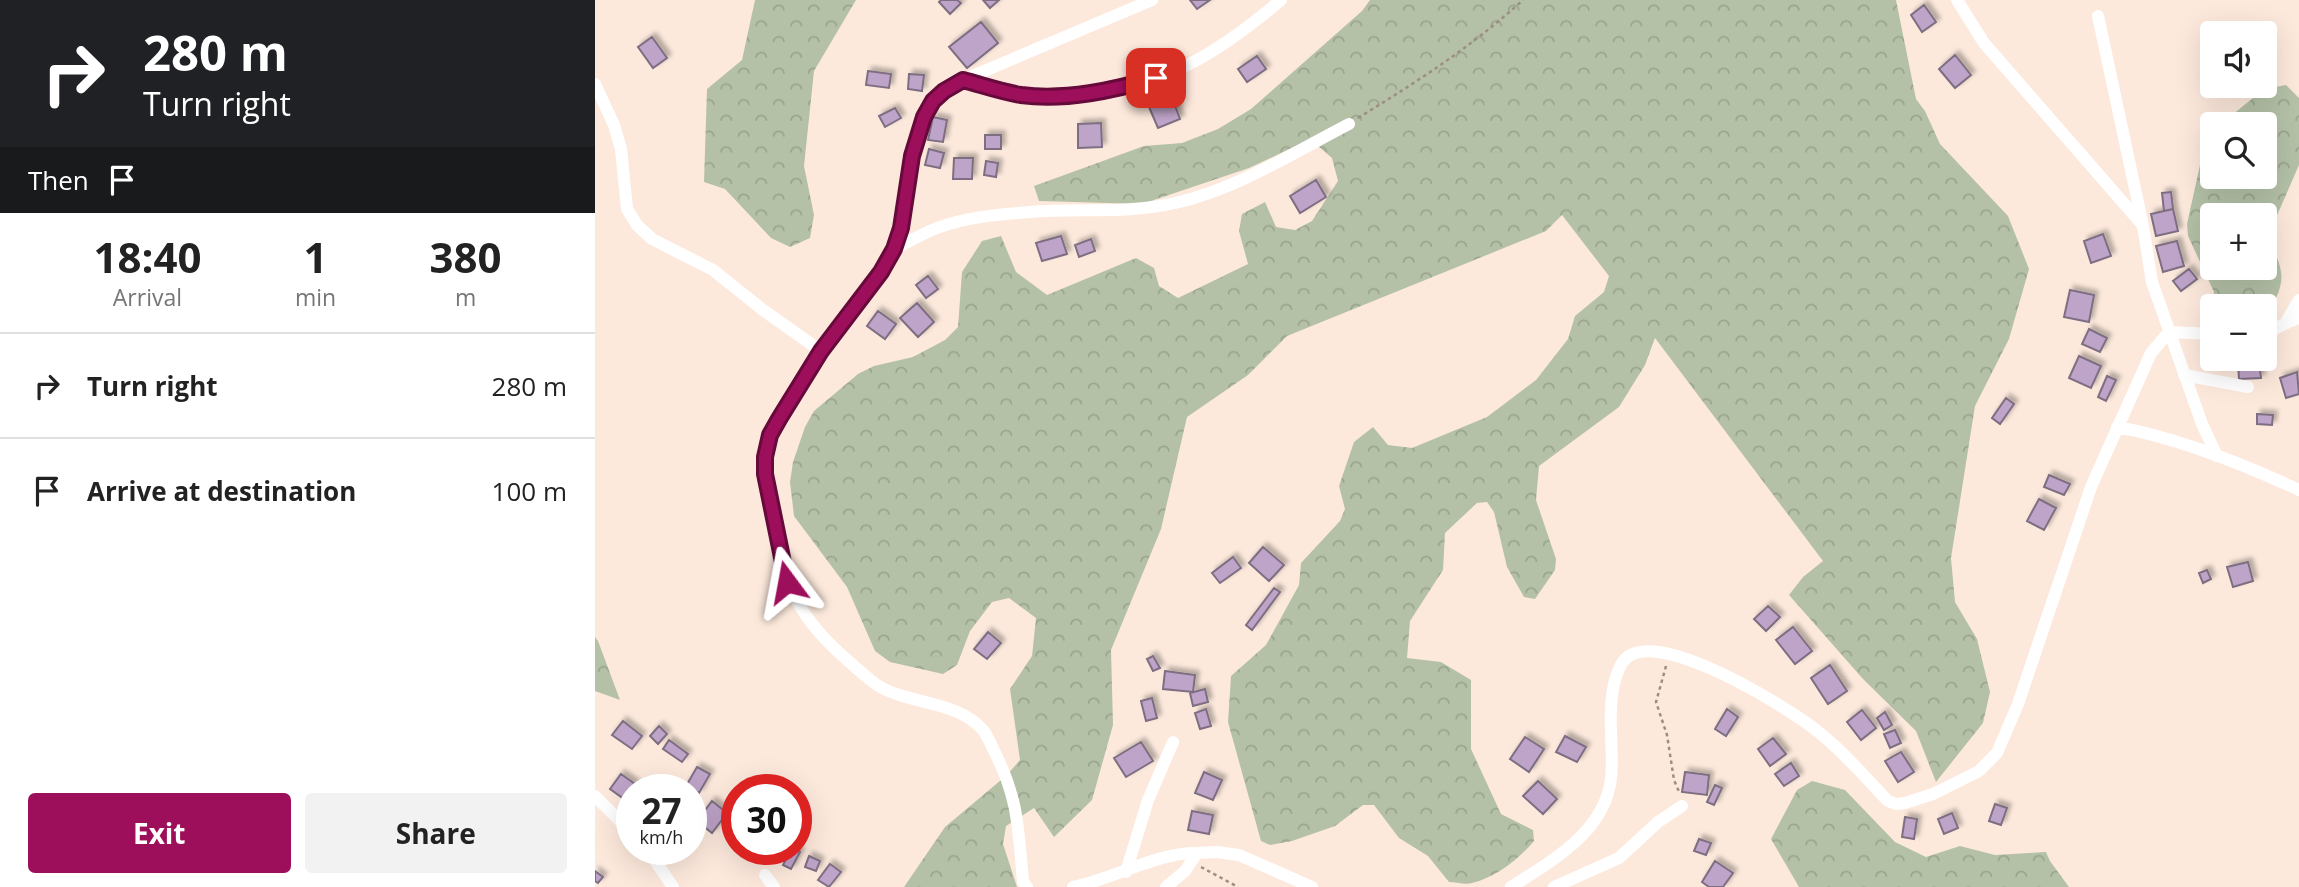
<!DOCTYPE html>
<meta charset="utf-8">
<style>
body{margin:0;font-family:"Open Sans",sans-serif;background:#f2f2f2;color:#222;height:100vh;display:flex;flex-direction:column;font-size:26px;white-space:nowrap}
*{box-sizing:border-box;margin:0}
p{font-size:23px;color:#767676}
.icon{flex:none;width:38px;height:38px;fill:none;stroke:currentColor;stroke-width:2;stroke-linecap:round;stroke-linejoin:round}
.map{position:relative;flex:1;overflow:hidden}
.drawer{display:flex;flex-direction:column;background:#fff;width:595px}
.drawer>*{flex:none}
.top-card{background:#202124;color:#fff;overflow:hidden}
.fabs{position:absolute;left:1605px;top:21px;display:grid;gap:14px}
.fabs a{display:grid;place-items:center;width:77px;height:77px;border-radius:7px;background:#fff;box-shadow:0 7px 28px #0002;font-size:35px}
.speed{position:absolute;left:21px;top:774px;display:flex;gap:14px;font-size:35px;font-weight:700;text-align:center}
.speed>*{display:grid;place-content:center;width:91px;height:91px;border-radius:50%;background:#fff;box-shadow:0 7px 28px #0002;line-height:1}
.speed small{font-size:18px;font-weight:400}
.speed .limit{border:10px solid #d22;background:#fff;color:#111}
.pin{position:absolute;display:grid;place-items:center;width:60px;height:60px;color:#fff;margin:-30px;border-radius:14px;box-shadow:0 4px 10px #0006}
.me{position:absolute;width:77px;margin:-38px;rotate:347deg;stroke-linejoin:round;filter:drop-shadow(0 0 5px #0008)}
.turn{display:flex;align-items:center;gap:24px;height:147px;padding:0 28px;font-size:32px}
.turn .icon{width:91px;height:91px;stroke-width:2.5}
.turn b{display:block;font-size:49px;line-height:60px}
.then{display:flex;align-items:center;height:66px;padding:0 28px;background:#0003;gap:14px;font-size:26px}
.eta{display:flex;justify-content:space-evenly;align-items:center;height:119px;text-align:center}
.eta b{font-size:42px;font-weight:700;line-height:49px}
.cta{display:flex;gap:14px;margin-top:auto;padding:14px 28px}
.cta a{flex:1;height:80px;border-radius:7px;background:#9d0e5b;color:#fff;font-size:28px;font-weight:700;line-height:80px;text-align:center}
.cta a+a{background:#f2f2f2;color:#222}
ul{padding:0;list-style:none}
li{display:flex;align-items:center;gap:21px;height:105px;padding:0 28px;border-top:2px solid #e0e0e0}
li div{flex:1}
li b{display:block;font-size:26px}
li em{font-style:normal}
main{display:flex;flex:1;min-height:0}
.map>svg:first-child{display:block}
</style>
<main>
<section class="drawer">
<div class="top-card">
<div class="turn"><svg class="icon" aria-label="right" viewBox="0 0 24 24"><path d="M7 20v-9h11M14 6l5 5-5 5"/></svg><div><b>280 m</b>Turn right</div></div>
<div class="then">Then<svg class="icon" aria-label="arrive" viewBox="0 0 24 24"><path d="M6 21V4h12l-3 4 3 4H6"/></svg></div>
</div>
<div class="eta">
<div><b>18:40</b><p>Arrival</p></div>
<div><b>1</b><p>min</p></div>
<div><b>380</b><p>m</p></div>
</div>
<ul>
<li><svg class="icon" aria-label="right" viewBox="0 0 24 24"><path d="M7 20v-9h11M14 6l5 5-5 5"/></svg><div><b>Turn right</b></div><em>280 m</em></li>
<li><svg class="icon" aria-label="arrive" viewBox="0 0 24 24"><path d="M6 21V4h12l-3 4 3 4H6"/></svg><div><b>Arrive at destination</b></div><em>100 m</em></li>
</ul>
<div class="cta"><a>Exit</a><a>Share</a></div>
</section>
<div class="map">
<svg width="1704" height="887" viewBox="0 0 1704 887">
<defs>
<pattern id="forest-crowns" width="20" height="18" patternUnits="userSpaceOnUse" patternTransform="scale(1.75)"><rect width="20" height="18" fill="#b4c1a7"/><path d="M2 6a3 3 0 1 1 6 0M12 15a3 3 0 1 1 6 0" fill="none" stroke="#9aa48e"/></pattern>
<filter id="shadow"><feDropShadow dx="4" dy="-4" stdDeviation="2" flood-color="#0004"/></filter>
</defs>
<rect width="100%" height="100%" fill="#fde9dc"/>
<path fill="url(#forest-crowns)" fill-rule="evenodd" d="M160,0h101l-42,71 -10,95 10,49 -4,23 -20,9 -19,-9 -46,-49 -21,-7 3,-93 35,-29z
M775,0h526l20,99 9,12 15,33 68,72 21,53 -20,70 -34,67 -24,152 4,44 22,37 13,53 -7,31 -47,59 -20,-51 -53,-52 -74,-84 14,-18 20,-16 -168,-223 -10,27 -26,42 -80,59 -3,34 20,59 -1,11 -20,29 -11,-2 -17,-30 -13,-55 -7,-10 -10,1 -32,30 -2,37 -33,51 -3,37 34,4 30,18v69l30,65 32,16 1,11c-15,18 -39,37 -62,42 -7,2 -16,-1 -23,-1l-21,-26 -29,-18 -25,-33h-11l-28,21 -43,15 -22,4 -9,-4 -33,-119 3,-46 35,-31 33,-60 2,-22 39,-42 5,-12 -6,-23 15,-44 19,-15 15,18 24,3 75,-31 49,-37 32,-41 7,-23 29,-24 5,-16 -47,-61 -16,16 -259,105 -39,39 -61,42 -26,112 -50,121 2,75 -21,75 -38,37 -20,-29 -28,18 -3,18 14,43h-113l41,-60 62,-52 13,-15 -10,-71 22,-33 4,-38 -27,-20 -17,4 -22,29 -13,34 -14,9 -53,-12 -15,-11 -28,-64 -53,-71 -4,-34 3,-20 12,-35 9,-16 44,-37 16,-8 39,-9 32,-17 13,-13 4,-55 20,-31 19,-5 15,36 31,23 89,-37 18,10 5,18 19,12 70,-34 -9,-33 3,-17 23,-12 11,25 19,3 17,-9 26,-40 -6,-23 -14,-12 -20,-1 -49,23 -107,36 -103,-3 -5,-15 110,-40 38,-3 36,-14 33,-20 111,-98z
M1691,85l13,13v67l-31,71c16,38 20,42 -1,79h-2v-9h-52l1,-14 -26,-56 -1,-12 13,-59 12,-24v36h53v-53h-44l43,-35zM1670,215v53h-53v-53z
M0,637l3,4 22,59 -25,-9z
M1217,781l33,9 50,52 31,15 34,-11 35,9 51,-3 4,9 19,26h-270l-28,-48 26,-49z"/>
<path fill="#bfa4c9" stroke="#7d6e82" stroke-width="2" filter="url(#shadow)" d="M346,0h16l4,3 -11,11 -11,-12z
M388,0h16l-9,8z
M595,0h20l-13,9z
M1329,5l12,17 -14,10 -11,-17z
M386,22l17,21 -31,25 -18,-21z
M57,37l15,21 -14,10 -15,-21z
M1360,55l16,20 -16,13 -16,-19z
M662,56l9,13 -19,13 -9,-13z
M273,71l23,3 -2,14 -23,-3z
M314,74l15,1 -2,16 -14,-2z
M577,98l8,21 -22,9 -9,-21z
M300,108l6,10 -16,9 -6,-11z
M338,117l14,3 -4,22 -15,-2z
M506,123l1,24 -24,1v-24z
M390,135h16v14h-16z
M334,149l15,4 -4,15 -15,-3z
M359,158h19l-1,21h-19z
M391,161l12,2 -2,14 -12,-2z
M721,180l10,17 -26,16 -10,-17z
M1576,192l2,17 -9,2 -2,-18z
M1578,209l5,22 -22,5 -5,-22z
M1508,234l8,22 -20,7 -7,-22z
M466,236l6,18 -25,7 -6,-18z
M496,239l4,12 -16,6 -4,-12z
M1582,241l7,25 -21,6 -7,-26z
M1594,269l8,10 -16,12 -8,-10z
M333,276l10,13 -12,9 -10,-13z
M1475,290l24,5 -5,27 -25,-5z
M322,303l17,19 -16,15 -18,-19z
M283,311l18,13 -11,15 -18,-13z
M1494,329l18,9 -7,14 -18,-8z
M1484,356l22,10 -10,22 -22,-10z
M1664,361l2,17 -22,1 -1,-16z
M1702,372l2,22 -13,4 -6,-20z
M1512,376l9,4 -10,21 -8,-4z
M1411,398l8,6 -14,20 -8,-6z
M1662,414l16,1 -1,10 -15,-1z
M1454,475l21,9 -6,11 -20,-8z
M1444,499l17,9 -12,22 -17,-9z
M668,547l21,18 -15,16 -20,-18z
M638,557l8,11 -21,15 -8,-10z
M1653,562l5,19 -20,6 -6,-20z
M1612,570l4,9 -8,4 -4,-10z
M679,588l6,4 -28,38 -6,-5z
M1173,606l12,11 -14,14 -12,-12z
M1198,627l19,24 -17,13 -19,-24z
M393,632l13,11 -14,16 -13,-10z
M558,656l7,12 -7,3 -6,-12z
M1235,665l17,26 -19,13 -17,-26z
M570,671l30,4 -2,17 -30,-3z
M610,689l3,13 -15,4 -3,-13z
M557,698l5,20 -11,3 -5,-20z
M611,709l5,17 -11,3 -5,-16z
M1132,709l11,8 -12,19 -11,-7z
M1267,710l14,18 -15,12 -14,-18z
M1290,712l7,13 -8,5 -7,-12z
M28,721l19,15 -10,13 -20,-14z
M64,726l8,8 -9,10 -8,-8z
M1300,730l6,13 -11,5 -6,-14z
M970,736l21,11 -9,15 -21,-10z
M930,737l19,12 -15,23 -19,-13z
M1178,738l13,16 -16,12 -12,-17z
M74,740l19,14 -6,8 -19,-13z
M546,742l12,19 -27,16 -12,-19z
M1306,752l13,20 -16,10 -13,-21z
M1196,763l8,13 -15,10 -9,-12z
M102,767l13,7 -11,19 -13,-7z
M609,772l18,8 -9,20 -18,-7z
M1090,772l24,3 -2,20 -25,-3z
M26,774l14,10 -11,15 -14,-10z
M943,781l19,18 -14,15 -20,-18z
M1120,785l7,3 -8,17 -7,-3z
M117,801l15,12 -15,20 -15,-12z
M1400,804l12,4 -6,17 -12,-4z
M597,811l21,4 -4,19 -21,-4z
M1357,813l6,15 -14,6 -6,-15z
M1310,817l12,2 -3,20 -12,-2z
M142,824v17l-7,-3z
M1104,839l12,4 -5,12 -12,-4z
M196,849l9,3 -9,17 -8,-4z
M214,856l11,5 -4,10 -11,-4z
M1120,861l18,12 -10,14h-14l-7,-5z
M235,864l11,8 -12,15 -11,-7z
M0,871l8,6 -5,6 -3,-2z"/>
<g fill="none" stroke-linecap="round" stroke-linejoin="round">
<path stroke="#9d8e84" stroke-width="2.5" stroke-dasharray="3.5 3.5" stroke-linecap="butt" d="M763,118c60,-37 112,-70 165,-118
M1071,666l-10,36 11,33 7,45 6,14
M606,867l37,20"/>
<path stroke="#fff" stroke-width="12" d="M1362,0l27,43 157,180
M1503,16l45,210 9,56 50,142 15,32
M368,80c19,5 38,12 58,15 17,2 36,0 54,-1 89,-7 140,-38 206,-94
M0,84l19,41 7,24 6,60 10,16 15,14 61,31 50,40 58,41
M299,249c14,-7 28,-15 43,-21 29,-11 64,-14 94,-16 48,-4 96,2 144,-9 62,-14 118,-50 174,-79
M1691,322l13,-22
M1670,333c12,-4 21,-11 34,-15
M1589,375l64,12
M1522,427c62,11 124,36 182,63
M0,796l37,37
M52,849l26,38
M602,853l20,-1 22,3 73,32
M531,872l22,-72 25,-58
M170,875l9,12
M432,887l-4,-6c-5,-51 -4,-81 -28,-128 -3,-7 -7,-16 -12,-23 -26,-30 -74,-25 -106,-45 -11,-8 -22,-18 -32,-27 -55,-48 -63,-83 -75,-152 -4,-25 -10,-49 1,-73 6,-13 14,-25 22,-36 16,-26 32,-51 50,-75 14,-18 30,-35 41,-55 7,-13 13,-25 17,-39 8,-36 9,-97 32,-127 8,-10 20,-15 30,-21l189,-80
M478,887c40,-8 85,-35 124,-34l-12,18 -19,16
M916,887c42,-27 94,-55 100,-109 2,-15 0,-32 0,-48 -1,-21 0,-48 11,-67 27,-43 166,45 194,67 26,20 49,47 72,71l8,3 9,-1 28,-9 46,-23 18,-18 21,-49 73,-217 60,-134 18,-21 43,2
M959,887l65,-29 39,-36 24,-16"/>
</g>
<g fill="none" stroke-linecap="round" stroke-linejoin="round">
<g stroke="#66093b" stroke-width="18">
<path id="route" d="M192,582l-22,-108v-17l5,-22 9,-16 42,-68 60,-79 13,-23 7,-21 11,-72 12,-39 9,-16 11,-10 19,-11c19,5 39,12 58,15 45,6 93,-5 135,-17"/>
</g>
<use href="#route" stroke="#9d0e5b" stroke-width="12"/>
</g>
</svg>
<div class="fabs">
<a><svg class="icon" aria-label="sound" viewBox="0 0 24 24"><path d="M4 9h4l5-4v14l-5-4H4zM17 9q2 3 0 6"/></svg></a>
<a><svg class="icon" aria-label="search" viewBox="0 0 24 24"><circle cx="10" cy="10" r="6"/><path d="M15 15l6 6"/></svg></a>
<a>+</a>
<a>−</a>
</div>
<div class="speed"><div>27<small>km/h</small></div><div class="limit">30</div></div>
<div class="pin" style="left:561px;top:78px;background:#d93025"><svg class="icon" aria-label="arrive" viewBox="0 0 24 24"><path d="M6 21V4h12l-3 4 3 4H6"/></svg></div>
<svg class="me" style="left:192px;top:582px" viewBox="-20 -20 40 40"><path d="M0-17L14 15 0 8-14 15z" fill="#9d0e5b" stroke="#fff" stroke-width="4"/></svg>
</div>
</main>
